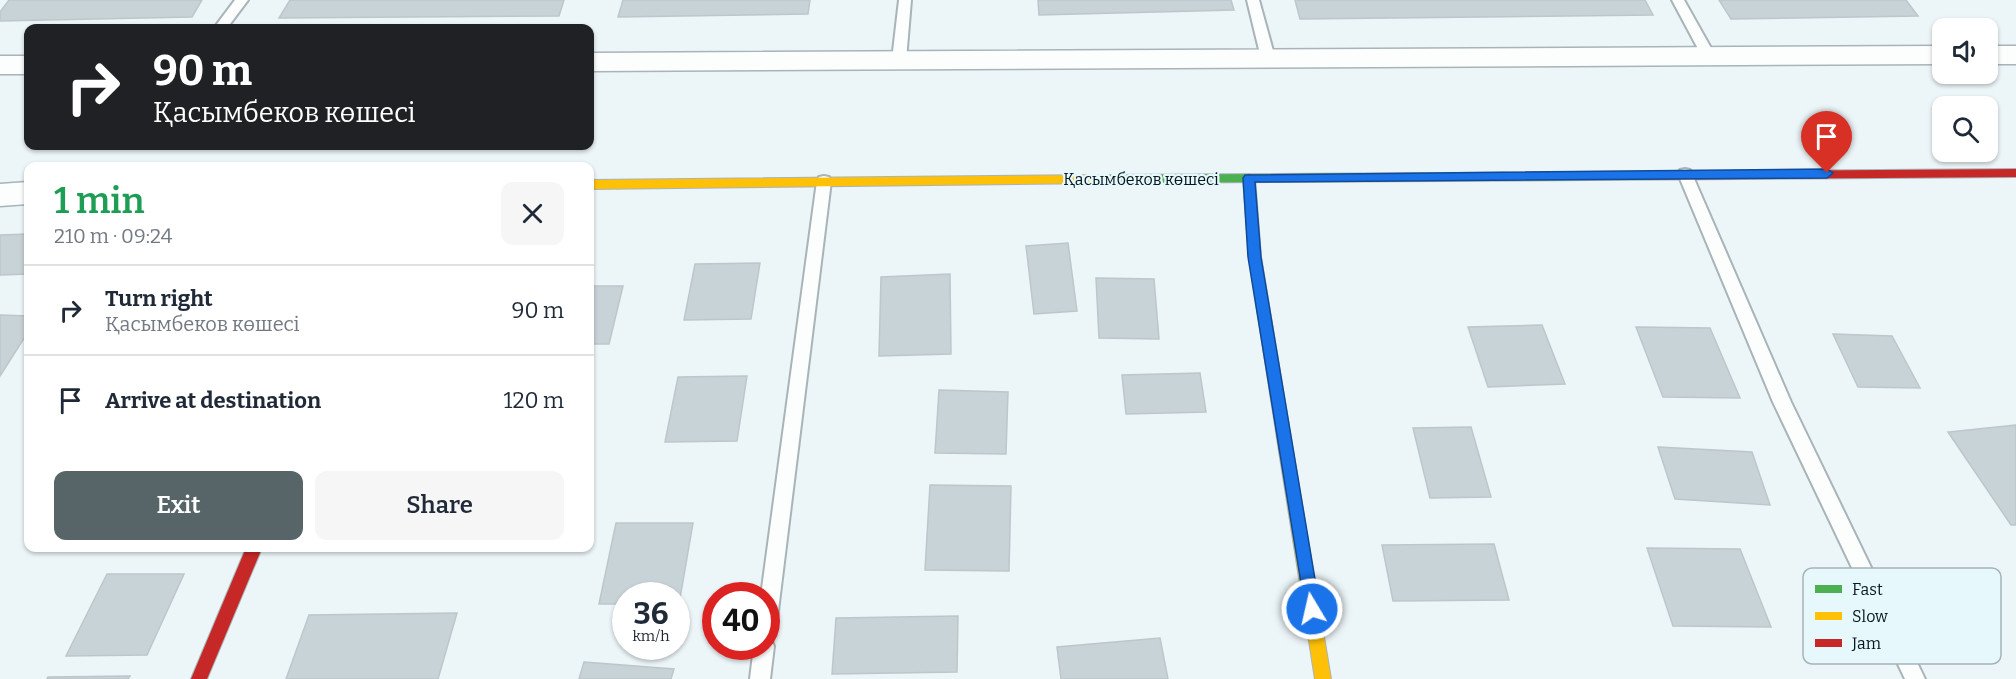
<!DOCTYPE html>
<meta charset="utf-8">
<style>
body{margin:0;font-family:Bitter,serif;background:#f6f6f7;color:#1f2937;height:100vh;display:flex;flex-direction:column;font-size:22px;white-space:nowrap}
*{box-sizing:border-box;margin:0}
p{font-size:20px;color:#747a83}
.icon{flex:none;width:33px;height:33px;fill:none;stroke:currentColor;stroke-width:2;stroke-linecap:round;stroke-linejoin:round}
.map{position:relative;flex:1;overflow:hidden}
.side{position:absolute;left:24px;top:162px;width:570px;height:390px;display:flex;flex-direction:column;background:#fff;border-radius:12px;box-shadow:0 2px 4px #0004}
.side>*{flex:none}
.hud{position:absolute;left:24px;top:24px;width:570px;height:126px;border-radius:12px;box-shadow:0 2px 4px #0004;background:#202124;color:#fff;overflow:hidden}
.controls{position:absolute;left:1932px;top:18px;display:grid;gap:12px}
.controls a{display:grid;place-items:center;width:66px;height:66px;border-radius:12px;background:#fff;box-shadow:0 2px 4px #0004;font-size:30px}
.speed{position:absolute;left:612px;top:582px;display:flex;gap:12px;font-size:30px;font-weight:700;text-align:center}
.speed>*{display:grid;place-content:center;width:78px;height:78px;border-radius:50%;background:#fff;box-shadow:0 2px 4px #0004;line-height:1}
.speed small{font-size:15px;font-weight:400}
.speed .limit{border:9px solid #d22;background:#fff;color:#111}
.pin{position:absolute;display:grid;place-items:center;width:51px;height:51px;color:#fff;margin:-62px -26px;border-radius:50% 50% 50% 0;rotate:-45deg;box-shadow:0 0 6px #0007}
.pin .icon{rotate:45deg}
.me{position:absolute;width:66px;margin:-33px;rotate:351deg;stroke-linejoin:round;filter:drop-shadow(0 0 4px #0008)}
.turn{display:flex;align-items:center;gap:21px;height:126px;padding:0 30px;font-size:27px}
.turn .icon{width:78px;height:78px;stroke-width:2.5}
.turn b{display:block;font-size:42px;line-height:51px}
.round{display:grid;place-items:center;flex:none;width:63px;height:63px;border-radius:12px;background:#f6f6f7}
.summary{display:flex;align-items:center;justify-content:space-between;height:102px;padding:0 30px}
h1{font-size:36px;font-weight:600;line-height:45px;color:#1e9e55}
.action{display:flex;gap:12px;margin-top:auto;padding:12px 30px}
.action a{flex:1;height:69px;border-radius:12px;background:#576569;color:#fff;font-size:24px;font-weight:600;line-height:69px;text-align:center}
.action a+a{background:#f6f6f7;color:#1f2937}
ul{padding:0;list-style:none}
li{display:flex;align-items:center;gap:18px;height:90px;padding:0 30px;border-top:2px solid #e0e1e3}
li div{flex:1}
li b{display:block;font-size:22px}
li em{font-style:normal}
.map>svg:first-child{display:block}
</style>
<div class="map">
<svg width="2016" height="679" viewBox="0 0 2016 679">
<rect width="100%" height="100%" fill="#ecf5f8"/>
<path fill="#c8d3d8" stroke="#bcc7cb" stroke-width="1.5" d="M9,0h193l-10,17 -192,4v-9z
M290,0h274l-5,16 -280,2z
M623,0h187l-2,14 -190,3z
M1038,0h193l3,10 -195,5z
M1295,0h350l8,15 -353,4z
M1719,0h187l12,16 -187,3z
M28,234v40l-28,1v-40z
M1068,243l9,68 -43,3 -8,-68z
M760,263l-9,56 -67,1 11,-56z
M950,274l1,80 -72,2 2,-79z
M1096,278l58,1 5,60 -60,-1z
M590,286h33l-14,58h-19z
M0,315l28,1v16l-28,44z
M1542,325l23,59 -77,3 -20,-60z
M1636,327l74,1 30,70 -77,-1z
M1833,334l59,2 28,52 -62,-1z
M1200,373l6,39 -80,2 -4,-39z
M747,376l-10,65 -72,1 13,-65z
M939,390l69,2 -2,62 -71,-1z
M2016,425v100h-5l-63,-93z
M1471,427l20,70 -61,1 -17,-70z
M1658,447l94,5 18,53 -95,-6z
M930,485l81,1 -2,85 -84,-1z
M616,523h77l-14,81h-3v-8h-50v8h-27z
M1494,544l15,56 -116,1 -11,-56z
M1647,548l93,1 31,78 -98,-1z
M107,574h77l-37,81 -81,1z
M457,613l-19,66h-152l23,-64z
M958,616l-1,56 -125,2 4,-56z
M1160,638l8,41h-107l-4,-32z
M584,662l90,7 -3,10h-92z
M130,676l-2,3h-81l1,-2z"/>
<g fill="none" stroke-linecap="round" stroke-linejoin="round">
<g stroke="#a8b4b8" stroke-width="4">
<path id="lane" d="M235,0h13l-21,28h-13z
M899,0h12l-5,60 -7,5 -7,-5z
M1247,0h12l16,58 -2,3h-10l-2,-3z
M1672,0h12l32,57 -2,3h-10z
M1685,169l5,1 2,4 99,228 134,277h-20l-132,-277 -95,-228 2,-4z
M824,176l5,1 2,4 -55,446 -3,7 -7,2v-40h-5l56,-415 2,-4z
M766,637l5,2 3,7 -4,33h-20l4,-33h12z"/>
</g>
<g stroke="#a8b4b8" stroke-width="3">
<path id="street" d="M1942,46v18l-1352,7v-18z
M1988,46h28v18h-28z
M0,56h28v18h-28z
M28,182v22l-28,2v-22z"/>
</g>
<g stroke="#a8b4b8" stroke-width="2">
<path id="fast" d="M1589,172l6,4 -6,4 -488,3 -6,-4 6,-4z"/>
</g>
<g stroke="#a8b4b8" stroke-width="2">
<path id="slow" d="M1101,175l6,4 -6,4 -511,6v-9z
M1286,445l5,2 2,4 38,228h-16l-36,-228 2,-4z"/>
</g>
<g stroke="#a8b4b8" stroke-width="2">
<path id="jam" d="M2016,169v8l-427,3 -6,-4 6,-4z
M1249,174l6,4 6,79 32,194 -2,4 -5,2 -5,-2 -2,-4 -30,-194 -6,-79z
M246,548h16l-55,131h-16z"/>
</g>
<use href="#lane" fill="#fcfefe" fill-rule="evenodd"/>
<use href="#street" fill="#fcfefe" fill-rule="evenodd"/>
<use href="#fast" fill="#4caf50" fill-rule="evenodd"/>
<use href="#slow" fill="#ffc107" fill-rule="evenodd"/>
<use href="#jam" fill="#c62828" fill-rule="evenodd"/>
</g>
<path fill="#1a73e8" stroke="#114b97" stroke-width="1.5" d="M1827,169l6,4 -6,5 -572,4 6,75 59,352 -2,5 -6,2 -6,-2 -58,-357 -5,-79 2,-3z"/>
<g text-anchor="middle" stroke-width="4.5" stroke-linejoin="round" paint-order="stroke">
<g font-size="16" fill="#07171c" stroke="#e7f8fd">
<text x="1141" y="185">Қасымбеков көшесі</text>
</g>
</g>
<rect x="1803" y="568" width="198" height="96" rx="9" fill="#e7f8fd" stroke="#a4b4ba" stroke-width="1.5"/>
<rect x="1815" y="585" width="27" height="8" fill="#4caf50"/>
<rect x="1815" y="612" width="27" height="8" fill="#ffc107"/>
<rect x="1815" y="639" width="27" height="8" fill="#c62828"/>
<g font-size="16" fill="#07171c">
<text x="1852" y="595">Fast</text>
<text x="1852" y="622">Slow</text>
<text x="1852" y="649">Jam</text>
</g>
</svg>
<div class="controls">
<a><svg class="icon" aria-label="sound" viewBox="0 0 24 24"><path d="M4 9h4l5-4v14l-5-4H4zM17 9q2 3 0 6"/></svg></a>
<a><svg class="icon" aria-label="search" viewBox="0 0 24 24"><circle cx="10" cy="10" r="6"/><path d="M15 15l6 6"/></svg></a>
</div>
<div class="speed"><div>36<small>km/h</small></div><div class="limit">40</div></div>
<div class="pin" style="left:1827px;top:173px;background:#d93025"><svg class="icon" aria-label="arrive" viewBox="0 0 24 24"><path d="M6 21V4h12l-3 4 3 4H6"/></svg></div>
<svg class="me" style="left:1312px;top:609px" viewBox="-20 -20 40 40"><circle r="17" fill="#1a73e8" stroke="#fff" stroke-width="3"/><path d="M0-11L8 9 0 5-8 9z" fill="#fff"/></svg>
<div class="hud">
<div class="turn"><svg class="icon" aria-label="right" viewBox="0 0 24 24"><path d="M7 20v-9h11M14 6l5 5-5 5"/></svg><div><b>90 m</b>Қасымбеков көшесі</div></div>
</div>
<section class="side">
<div class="summary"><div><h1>1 min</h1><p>210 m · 09:24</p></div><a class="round"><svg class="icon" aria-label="close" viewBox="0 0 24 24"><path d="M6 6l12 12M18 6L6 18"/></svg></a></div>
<ul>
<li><svg class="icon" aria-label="right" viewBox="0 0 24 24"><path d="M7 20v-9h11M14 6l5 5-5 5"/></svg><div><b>Turn right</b><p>Қасымбеков көшесі</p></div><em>90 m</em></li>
<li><svg class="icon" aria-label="arrive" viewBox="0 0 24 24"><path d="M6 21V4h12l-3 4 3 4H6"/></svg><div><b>Arrive at destination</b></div><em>120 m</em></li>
</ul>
<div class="action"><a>Exit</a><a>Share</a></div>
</section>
</div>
